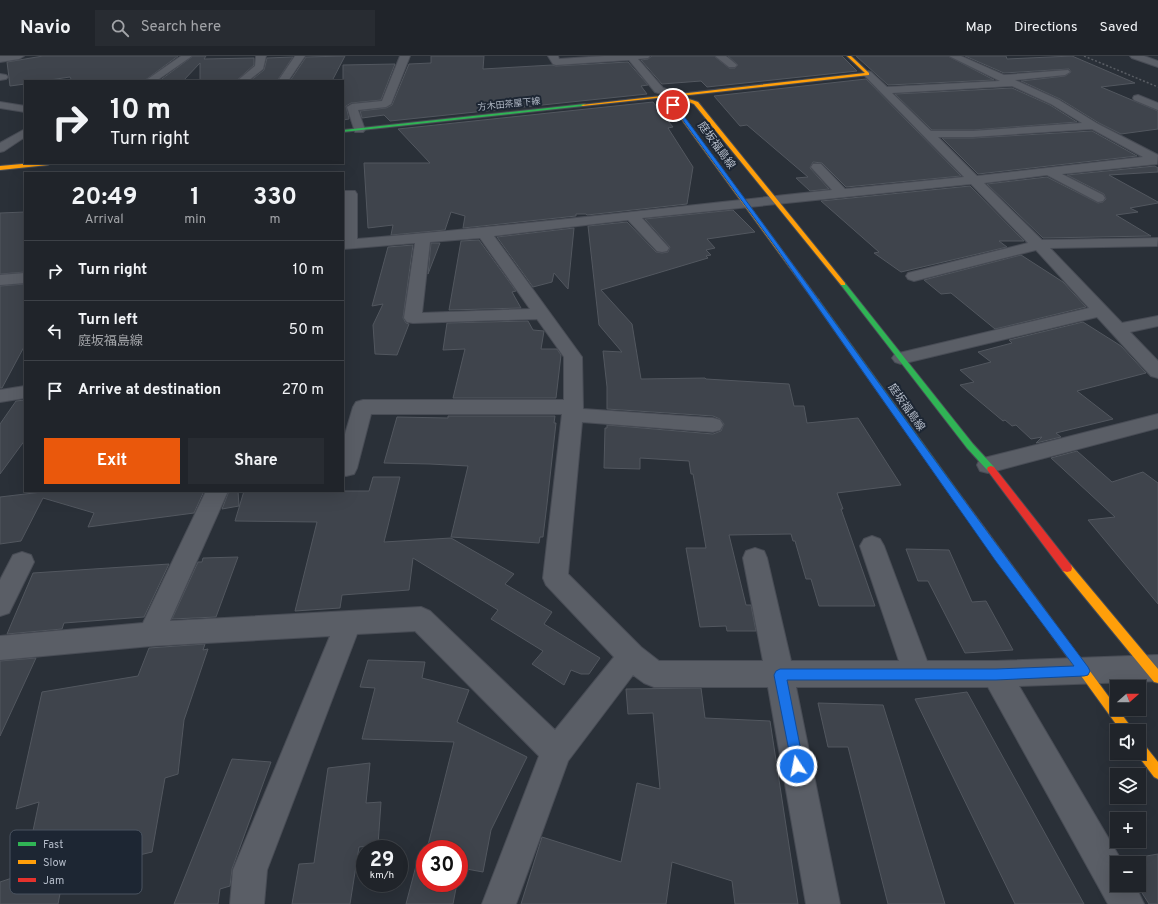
<!DOCTYPE html>
<meta charset="utf-8">
<style>
body{margin:0;font-family:Overpass,"Noto Sans JP",sans-serif;background:#282c32;color:#f1f3f6;height:100vh;display:flex;flex-direction:column;font-size:15px;white-space:nowrap}
*{box-sizing:border-box;margin:0}
p{font-size:13px;color:#a2a4a8}
.icon{flex:none;width:22px;height:22px;fill:none;stroke:currentColor;stroke-width:2;stroke-linecap:round;stroke-linejoin:round}
.map{position:relative;flex:1;overflow:hidden}
.sheet{position:absolute;left:24px;top:116px;width:320px;height:320px;display:flex;flex-direction:column;background:#20242a;border-radius:0px;box-shadow:0 4px 16px #0002,0 0 0 1px #3d4147}
.sheet>*{flex:none}
.guide{position:absolute;left:24px;top:24px;width:320px;height:84px;border-radius:0px;box-shadow:0 4px 16px #0002,0 0 0 1px #3d4147;background:#20242a;color:#f1f3f6;overflow:hidden}
.needle{width:26px;rotate:69deg}
.controls{position:absolute;left:1110px;top:624px;display:grid;gap:8px}
.controls a{display:grid;place-items:center;width:36px;height:36px;border-radius:0px;background:#20242a;box-shadow:0 4px 16px #0002,0 0 0 1px #3d4147;font-size:20px}
.speed{position:absolute;left:356px;top:784px;display:flex;gap:8px;font-size:20px;font-weight:700;text-align:center}
.speed>*{display:grid;place-content:center;width:52px;height:52px;border-radius:50%;background:#20242a;box-shadow:0 4px 16px #0002,0 0 0 1px #3d4147;line-height:1}
.speed small{font-size:10px;font-weight:400}
.speed .limit{border:6px solid #d22;background:#fff;color:#111}
.pin{position:absolute;display:grid;place-items:center;width:34px;height:34px;color:#fff;margin:-17px;border:2px solid #fff;border-radius:50%;box-shadow:0 1px 4px #0007}
.me{position:absolute;width:44px;margin:-22px;rotate:349deg;stroke-linejoin:round;filter:drop-shadow(0 0 3px #0008)}
.turn{display:flex;align-items:center;gap:14px;height:84px;padding:0 20px;font-size:18px}
.turn .icon{width:52px;height:52px;stroke-width:2.5}
.turn b{display:block;font-size:28px;line-height:34px}
.eta{display:flex;justify-content:space-evenly;align-items:center;height:68px;text-align:center}
.eta b{font-size:24px;font-weight:700;line-height:28px}
.button{display:flex;gap:8px;margin-top:auto;padding:8px 20px}
.button a{flex:1;height:46px;border-radius:0px;background:#ea580c;color:#fff;font-size:16px;font-weight:700;line-height:46px;text-align:center}
.button a+a{background:#282c32;color:#f1f3f6}
ul{padding:0;list-style:none}
li{display:flex;align-items:center;gap:12px;height:60px;padding:0 20px;border-top:1px solid #3d4147}
li div{flex:1}
li b{display:block;font-size:15px}
li em{font-style:normal}
header{display:flex;align-items:center;gap:24px;box-sizing:border-box;height:56px;padding:0 20px;background:#20242a;border-bottom:1px solid #3d4147}
header strong{font-size:19px}
nav{display:flex;gap:22px;margin-inline-start:auto;font-size:14px}
.search{width:280px;height:36px;background:#282c32;display:flex;align-items:center;gap:10px;box-sizing:border-box;padding:0 14px;border-radius:0px;color:#a2a4a8;font-size:15px}
.map>svg:first-child{display:block}
</style>
<header>
<strong>Navio</strong>
<div class="search"><svg class="icon" aria-label="search" viewBox="0 0 24 24"><circle cx="10" cy="10" r="6"/><path d="M15 15l6 6"/></svg>Search here</div>
<nav><a>Map</a><a>Directions</a><a>Saved</a></nav>
</header>
<div class="map">
<svg width="1158" height="848" viewBox="0 0 1158 848">
<rect width="100%" height="100%" fill="#2a3038"/>
<path fill="#3f444c" stroke="#52575f" d="M43,0h135l-34,25h-72l-2,-4 -27,4h-18v3l-15,2 -3,-24z
M193,0h13l-2,3 50,-1v7l-18,16h-36v-18l-17,18h-24z
M345,0l-13,25h-42l16,-24z
M431,0h53l-1,13 69,-4 4,1 72,-4 20,23 -7,1 6,8 -257,27 -6,-6 -22,3 -2,-7 26,-3 6,-3 17,-41 22,-1z
M652,0h62l15,12h6l3,-3 -10,-9h114l15,15 -150,16 -6,-6 -39,3 -21,-24 7,-1z
M856,0h92l46,24 -106,5z
M965,0h41l1,3 65,-3 63,27 -34,4 57,24v18l-37,5 -22,-11 -39,-24 -39,-18 44,-5 6,-4 -2,-3 -65,4z
M293,1l-16,24h-27l14,-11 3,-12z
M395,8l-14,36 -30,3 -5,3 3,13 -6,1v-55z
M866,23l95,97 -115,11 -24,-24 -9,-1 -3,6 19,21 -19,2 -14,-13 12,-1 -61,-52 -7,1 -26,-30z
M1012,32l38,17 27,17 -104,8h-41l-37,-36z
M653,46l20,25 -5,1 25,39 -6,37 -100,11 -1,-1h-10v2l-113,12 2,-12 -14,-4 -6,18 -54,5 2,-10 -25,3 -4,-65h66l-32,-34z
M1092,75l45,25 -159,18 -36,-36h31z
M1155,110l3,2v4l-49,3 49,27v1l-28,5 8,4 -22,3 35,21 -108,2 -56,-54 60,-7 51,26 5,-1 3,-3 -2,-5 -37,-19z
M970,130l54,55h-25l8,6 -106,25 -27,-19 5,-1 -58,-51z
M733,154l22,22 -48,7 8,9 -9,2 5,5 -5,1 2,2 -107,32 31,34 9,55 64,-1 1,1 83,5 5,22h10l3,17 51,-5 43,67 -64,8 6,16h-2l34,97h-56l-8,-27h-5l-11,-38h-2l-2,-7 -62,1 17,70h5l5,26h-29l-1,-5 -26,1 -14,-79h20l-13,-74h-2l-2,-13 -49,-3v11l-36,-1 1,-40h2v-3l106,9 8,-3 3,-7 -4,-5 -7,-3 -106,-7v-22l-4,-36 19,1 -23,-27 -11,-99 39,-4 29,30 6,1 6,-1 2,-5 -25,-28z
M25,156v60l-25,2v-61z
M574,172l-6,61 -14,-16 -2,9 -19,5 -36,-50z
M479,184l37,51 -4,1 9,16 -72,2 12,-69z
M431,187h9l-12,31z
M413,189l-10,73 3,5 3,1 -12,31 -22,-1 -2,-29 10,-21 -11,2 16,-59z
M1021,199l42,27 23,25 -91,22 -44,-36 -10,1 -17,-14z
M25,228v61l-23,43h-2v-102z
M528,265l5,9 11,1 -3,18h16l4,6 -5,43h-103l12,-49 -22,1 4,-27z
M1083,266l38,24 25,27 -69,18 36,28 -57,14 5,4 -25,6 6,-6 -11,2 -15,-14 -4,1 -7,-6 -2,1 -43,-36 14,-3 -14,-12 31,-8 -13,-10 34,-9 -3,-3z
M25,344v40l-25,34v-50l16,-23z
M448,360h107l-1,7h2l-9,81 -4,33h-3l-1,6 -88,-6 17,-71 -38,-2 -46,-1 13,-46 51,1z
M1077,395l35,31 31,-10 15,11v121l-70,-84 27,-3 -64,-59z
M373,421h27l-16,65 67,-4 63,36 -9,10 47,28 -8,12 56,34 -11,16h-8l-10,-4 -7,15 -32,-21 11,-13 -52,-32 7,-9 -85,-52 -4,32 -67,5 -2,13 -45,3 22,-89 -82,-1 9,-30h125z
M42,435h162l-10,22 -106,14 6,-14 -51,-15 -22,43 -21,3v-47l42,-5z
M229,435h9l1,15 -17,3z
M906,493l43,1 23,52 14,-1 27,49 -48,3 -37,-72h-10z
M238,501l-22,60 -44,2 26,-57h4l1,-4z
M169,508l-25,53 -80,6 -2,6 -55,5 26,-61z
M205,588l-2,6 5,-1 -24,71 -6,54 -13,4 -13,74 -88,21 -6,31h-58v-22l24,-8 15,-72 -23,7 26,-117 96,-16 11,-28z
M36,602l-36,78v-75z
M368,604l57,2 -3,16 47,12 -12,32 70,35 -36,73 -8,42 -22,-4 -2,8v-27h-32l27,-107 -92,-3 13,-51 -15,-1z
M701,632l4,30 65,3 28,183h-63l-3,-23 -60,-19 -6,42h-145l21,-67 79,25 16,-79 23,6 -7,-76 -25,1 -2,-25z
M967,636l117,212h-69l-100,-205z
M818,647l65,2 62,199h-57l-40,-157h-20z
M232,703l39,3 -39,107 -2,17 -10,3 -2,15h-44z
M370,707l-4,40 15,-1 -3,43 -19,2 -9,57h-58l7,-40 15,-1 14,-95z
M1158,798v50h-9l-12,-19h2v-22h-15l-1,-3z
M425,802v25h32l-4,21h-47l11,-42h7z"/>
<g fill="none" stroke-linecap="round" stroke-linejoin="round">
<g stroke="#484c55" stroke-width="2">
<path id="street" d="M0,0h24l-5,3 -19,3z
M181,0h11l-36,25h-11z
M256,0h10l-3,13 -15,12h-11l18,-15z
M295,0h10l-17,25h-10z
M400,0h10l-19,48 -5,3 -28,3 7,20 -2,2h-8l-8,-25 5,-3 30,-3z
M548,0h10l1,3 45,-3h46l-2,2 -10,1 25,29 18,6 1,2 -5,3 -22,-7 -26,-32 -73,5 -3,-1z
M715,0h11l11,9 -2,2h-6z
M949,0h12l43,19 64,-5 2,2 -5,3 -50,5 44,20 39,24 60,31 -1,9 -95,10 41,21 2,3 -2,3 -5,1 -51,-27 -63,8 58,57 116,-2 -1,8 -107,2 72,75 36,-7v10l-28,6 28,29v17l-7,-2 -54,-59 -196,47 -6,-2 -3,-4 3,-4 194,-46 -53,-58 -122,31 -6,-2 -2,-3 2,-3 120,-30 -57,-59 -329,34 27,30 -2,3 -5,1 -5,-1 -29,-31 -134,16 88,121 1,52 130,9 7,2 3,5 -3,5 -7,2 -131,-10 -14,152 73,73 18,14h104l-20,-103 3,-7 9,-3 9,3 3,7 24,103h108l-39,-115 4,-7 8,-3 8,3 4,7 43,115h69l162,-6v26l-139,5 104,177h-6v22h18l9,19h-36l-120,-217h-192l44,217h-34l-38,-217h-114l-10,-4 -11,-8 -65,86 -52,143h-34l57,-148 -124,-125 -58,3 -90,236 -3,34h-34l3,-34 97,-234 -179,10 -151,14v-24l143,-13 63,-132h22l-58,130 251,-14 9,4 125,119 59,-73 -68,-72 -3,-7 19,-164h-191l-14,54 -3,6 -8,2 -3,-1v-34l10,-34 3,-5 7,-2h201v-43l-27,-38 -124,4 -6,-1 -3,-4 11,-75 -72,6v-55l2,-3h10l2,3v45c159,-13 316,-32 475,-49l-21,-23 2,-3h8l24,25 119,-12 -101,-103 5,-3 3,1 16,15 113,-6zM1012,30l39,18 31,19 -109,8h-42l-39,-38zM1092,73l51,28 -166,19 -39,-39h35zM480,182l50,71 -108,4 8,-71z
M1130,0h14l14,5v6l-26,-9z
M0,18l6,1 2,2 -2,2 -6,1z
M1138,39l20,8v7l-24,-10 -1,-2 1,-2z
M0,46l25,4v6l-25,-4z
M25,73v8l-21,14 -4,1v-9z
M25,217v10l-25,2v-10z
M25,330v12l-25,4v-12z
M1158,358v14l-170,45 -8,-2 -3,-6 3,-6 8,-2z
M22,496l9,3 3,7 -25,51 -9,3v-36l13,-25z"/>
</g>
<g stroke="#484c55" stroke-width="2">
<path id="fast" d="M585,48l-2,2 -240,26v-2z
M843,226l2,1 128,161 21,23 1,2 -1,2h-6l-21,-23 -126,-163v-2z
M816,242l2,1 146,201 2,3 -2,3h-6l-145,-206z"/>
</g>
<g stroke="#484c55" stroke-width="2">
<path id="slow" d="M847,0h4l18,17v2l-189,21 18,6 147,181v2h-4l-147,-181 -16,-6 -3,7 143,194 1,1 -3,2 -2,-1 -143,-196 4,-9 -92,10 -2,-1 284,-32z
M33,107h18l-3,2 -48,5v-4z
M961,443l3,1 170,231h-13l-163,-225 -2,-3 2,-3z
M1067,508l4,1 87,104v14l-4,-1 -91,-111 -1,-3 1,-3z
M1139,685l4,2 15,19v17l-4,-2 -18,-24h3z"/>
</g>
<g stroke="#484c55" stroke-width="2">
<path id="jam" d="M991,410l3,1 77,98 1,3 -1,3 -4,1 -4,-1 -75,-100 -1,-2 1,-2z"/>
</g>
<use href="#street" fill="#5a5e66" fill-rule="evenodd"/>
<use href="#fast" fill="#30b455" fill-rule="evenodd"/>
<use href="#slow" fill="#ff9f0a" fill-rule="evenodd"/>
<use href="#jam" fill="#e5322d" fill-rule="evenodd"/>
<path stroke="#595d64" stroke-width="1.5" stroke-dasharray="2 2" stroke-linecap="butt" d="M1084,0l74,31"/>
</g>
<path fill="#1a73e8" stroke="#114b97" d="M671,48h4c139,187 273,378 413,563l2,4 -2,4 -4,1 -88,4h-209l17,86 -2,5 -5,2 -4,-2 -19,-96 2,-4 4,-2h216l78,-3 -79,-106 -218,-311z"/>
<g text-anchor="middle" stroke-width="4" stroke-linejoin="round" paint-order="stroke">
<g font-size="9" fill="#b4bcc9" stroke="#1d2633">
<text transform="translate(509 48) rotate(-6)" y="3">方木田茶屋下線</text>
</g>
<g font-size="11" fill="#b4bcc9" stroke="#1d2633">
<text transform="translate(717 89) rotate(54)" y="4">庭坂福島線</text>
<text transform="translate(907 351) rotate(55)" y="4">庭坂福島線</text>
</g>
</g>
<rect x="10" y="774" width="132" height="64" rx="6" fill="#1d2633" stroke="#4a5360" stroke-width="1"/>
<rect x="18" y="786" width="18" height="4" fill="#30b455"/>
<rect x="18" y="804" width="18" height="4" fill="#ff9f0a"/>
<rect x="18" y="822" width="18" height="4" fill="#e5322d"/>
<g font-size="11" fill="#b4bcc9">
<text x="43" y="792">Fast</text>
<text x="43" y="810">Slow</text>
<text x="43" y="828">Jam</text>
</g>
</svg>
<div class="controls">
<a><svg class="needle" viewBox="-14 -14 28 28"><path d="M0-13l5 13h-10z" fill="#e53935"/><path d="M0 13l5-13h-10z" fill="#a2a4a8"/></svg></a>
<a><svg class="icon" aria-label="sound" viewBox="0 0 24 24"><path d="M4 9h4l5-4v14l-5-4H4zM17 9q2 3 0 6"/></svg></a>
<a><svg class="icon" aria-label="layers" viewBox="0 0 24 24"><path d="M12 4l9 5-9 5-9-5zM3 14l9 5 9-5"/></svg></a>
<a>+</a>
<a>−</a>
</div>
<div class="speed"><div>29<small>km/h</small></div><div class="limit">30</div></div>
<div class="pin" style="left:673px;top:49px;background:#d93025"><svg class="icon" aria-label="arrive" viewBox="0 0 24 24"><path d="M6 21V4h12l-3 4 3 4H6"/></svg></div>
<svg class="me" style="left:797px;top:710px" viewBox="-20 -20 40 40"><circle r="17" fill="#1a73e8" stroke="#fff" stroke-width="3"/><path d="M0-11L8 9 0 5-8 9z" fill="#fff"/></svg>
<div class="guide">
<div class="turn"><svg class="icon" aria-label="right" viewBox="0 0 24 24"><path d="M7 20v-9h11M14 6l5 5-5 5"/></svg><div><b>10 m</b>Turn right</div></div>
</div>
<section class="sheet">
<div class="eta">
<div><b>20:49</b><p>Arrival</p></div>
<div><b>1</b><p>min</p></div>
<div><b>330</b><p>m</p></div>
</div>
<ul>
<li><svg class="icon" aria-label="right" viewBox="0 0 24 24"><path d="M7 20v-9h11M14 6l5 5-5 5"/></svg><div><b>Turn right</b></div><em>10 m</em></li>
<li><svg class="icon" aria-label="left" viewBox="0 0 24 24"><path d="M17 20v-9H6M10 6l-5 5 5 5"/></svg><div><b>Turn left</b><p>庭坂福島線</p></div><em>50 m</em></li>
<li><svg class="icon" aria-label="arrive" viewBox="0 0 24 24"><path d="M6 21V4h12l-3 4 3 4H6"/></svg><div><b>Arrive at destination</b></div><em>270 m</em></li>
</ul>
<div class="button"><a>Exit</a><a>Share</a></div>
</section>
</div>
